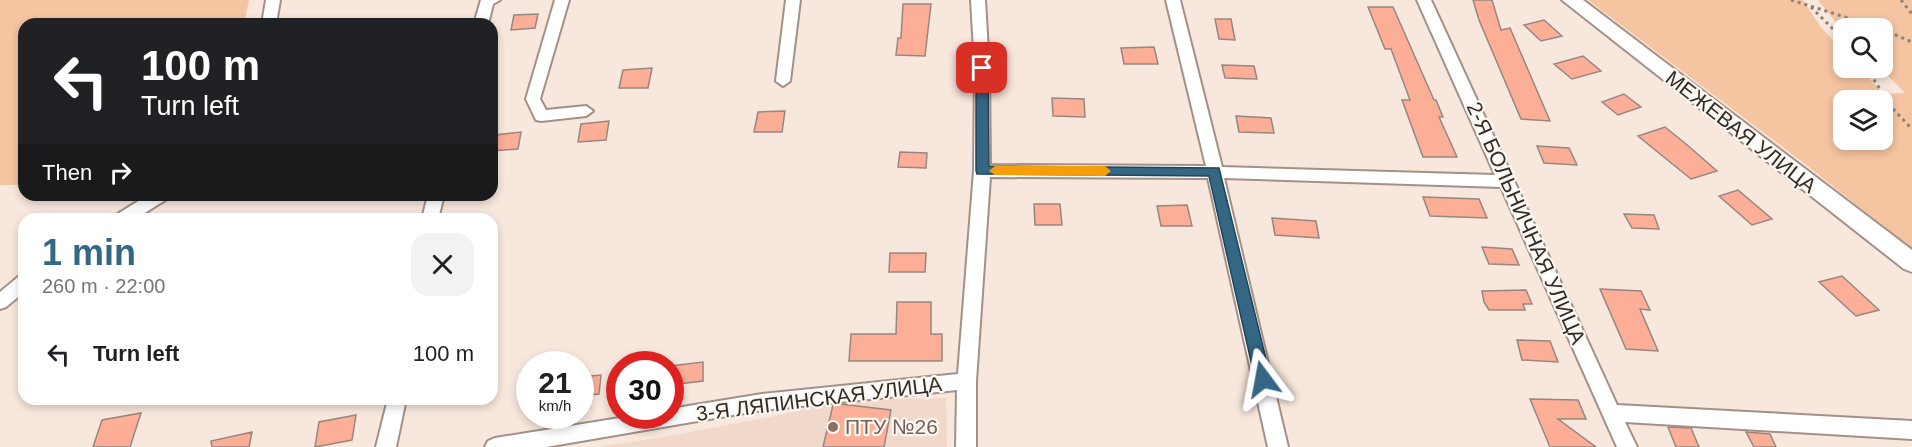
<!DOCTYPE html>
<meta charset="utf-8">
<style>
body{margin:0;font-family:Arial,sans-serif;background:#f2f2f2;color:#202124;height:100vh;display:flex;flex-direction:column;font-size:22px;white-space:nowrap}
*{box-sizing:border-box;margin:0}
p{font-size:20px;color:#757577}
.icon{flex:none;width:33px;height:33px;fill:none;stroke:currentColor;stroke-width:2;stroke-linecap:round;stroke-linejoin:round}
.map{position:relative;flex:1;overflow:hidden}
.side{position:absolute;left:18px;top:213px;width:480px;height:192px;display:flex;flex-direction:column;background:#fff;border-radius:18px;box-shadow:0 3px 9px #0003}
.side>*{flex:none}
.guide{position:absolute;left:18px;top:18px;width:480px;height:183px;border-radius:18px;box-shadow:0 3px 9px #0003;background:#202124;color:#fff;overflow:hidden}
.controls{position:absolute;left:1833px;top:18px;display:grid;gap:12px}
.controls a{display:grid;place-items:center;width:60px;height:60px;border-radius:12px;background:#fff;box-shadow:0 3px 9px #0003;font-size:30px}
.speed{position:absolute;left:516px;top:351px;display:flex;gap:12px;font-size:30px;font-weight:700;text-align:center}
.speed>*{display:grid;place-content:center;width:78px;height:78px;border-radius:50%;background:#fff;box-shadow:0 3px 9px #0003;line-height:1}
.speed small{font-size:15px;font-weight:400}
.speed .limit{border:9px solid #d22;background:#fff;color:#111}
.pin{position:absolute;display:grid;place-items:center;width:51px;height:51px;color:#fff;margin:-26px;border-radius:12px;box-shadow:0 3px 9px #0006}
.me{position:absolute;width:66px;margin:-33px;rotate:347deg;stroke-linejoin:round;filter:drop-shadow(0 0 4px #0008)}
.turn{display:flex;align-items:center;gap:21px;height:126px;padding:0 24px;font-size:27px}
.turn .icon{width:78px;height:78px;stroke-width:2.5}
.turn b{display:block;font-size:42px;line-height:51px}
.then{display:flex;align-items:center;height:57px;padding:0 24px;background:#0003;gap:12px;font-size:22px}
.round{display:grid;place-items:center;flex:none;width:63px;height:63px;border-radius:18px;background:#f2f2f2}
.headline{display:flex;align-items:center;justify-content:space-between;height:102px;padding:0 24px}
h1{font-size:36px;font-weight:700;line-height:45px;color:#346784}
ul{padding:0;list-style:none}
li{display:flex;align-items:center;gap:18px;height:78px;padding:0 24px}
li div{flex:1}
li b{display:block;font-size:22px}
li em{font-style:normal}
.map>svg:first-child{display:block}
</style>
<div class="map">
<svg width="1912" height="447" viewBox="0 0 1912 447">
<rect width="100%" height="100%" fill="#f8e7dc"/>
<path fill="#f0d9ca" d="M946,398l1,49h-350l61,-9 123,-23 54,-15z"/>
<path fill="#f5c4a1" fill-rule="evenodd" d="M0,0h249l-5,24h-220v161h-24z
M1588,0h215l17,26 23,25 1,17h15l25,26 21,-1 -25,-25h2v-40h-38l-1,3 -25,-31h94v249l-112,-89zM1844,100h38v40h-38z"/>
<path fill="#fcae97" stroke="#988681" stroke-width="1.5" d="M1473,0h19l9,30 9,-2 40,93 -29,-2 -42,-99z
M903,4h28l-6,52 -29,-1 2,-17h3z
M1368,7h25l41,93h2l7,17h-4l18,40h-34l-21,-57h8l-19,-51h-6z
M538,14l-3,14 -24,2 3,-15z
M1215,19h16l4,21 -16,-1z
M1544,20l18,16 -21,5 -17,-16z
M1154,47l4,17h-34l-3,-16z
M1583,56l18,15 -29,8 -18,-15z
M1222,65l32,1 3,13 -32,-1z
M652,68l-4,20h-29l4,-18z
M1624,94l17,13 -23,8 -16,-13z
M1052,98l32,1 1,18 -32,-1z
M785,111l-3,21h-28l4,-20z
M1236,116l35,2 3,15 -35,-1z
M609,121l-3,19 -28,2 3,-18z
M1665,127l21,17 31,27 -26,8 -53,-43z
M521,132l-3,17 -26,2 3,-16z
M1537,146l32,2 8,17 -33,-2z
M900,152l27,1 -1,15 -28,-1z
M1738,190l34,29 -20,6 -33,-29z
M1423,197l56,2 8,19 -57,-2z
M1034,204h26l2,21h-27z
M1187,205l5,21h-31l-4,-20z
M1624,214l30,1 5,14 -27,-1z
M1272,218l44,3 3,17 -44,-3z
M1482,247l30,2 7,16 -30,-1z
M890,253h36l-1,19h-36z
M1842,276l37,34 -23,6 -37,-34z
M1600,289l41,2 9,19 -10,-1 18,42 -32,-2z
M1526,290l6,14h-9l2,6h-36l-5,-8 -2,-11z
M897,302h34v32h11v27h-93l2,-27h45z
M1517,340l33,1 8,21 -36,-2z
M703,362v19l-33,4v-19z
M601,375l-2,19 -19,2v-19z
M1530,399l48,1 8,19h-28l38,28h-46z
M840,404l51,6 -7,37h-61l10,-42z
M141,413l-11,34h-37l9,-27z
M356,415l-4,25 -37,7 4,-25z
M1668,427l23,1 8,19h-23z
M252,432l-3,15h-37l-1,-6z
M1746,432l24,2 6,13h-22z"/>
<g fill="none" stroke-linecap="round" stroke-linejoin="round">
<g stroke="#a19187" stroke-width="4">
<path id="street" d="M266,0h14l-4,24h-14z
M481,0h19l-7,4 -5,20h-14z
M555,0h14l-29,99 6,11 40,-4 7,5 -7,5 -45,5 -5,-1 -10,-21z
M786,0h14l-10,81 -7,5 -7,-5z
M971,0h14l4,68 1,97 216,1 -40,-166h14l42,167 273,8 -78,-175h14l186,405 295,16v18l-287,-17 12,25h-20l-116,-260 -277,-9 64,269h-20l-60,-269 -218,-1 -14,204v66h-20l1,-57 -195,20 -216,37h-61l3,-6 7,-3 137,-22h38v-7l92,-15 196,-20 16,-203 1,-103z
M148,195h21l-2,4 -32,20h-21l2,-4z
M428,195h16l-6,24h-16z
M24,275v17l-18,15 -6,2v-17l18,-15z
M388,399h18l-10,48h-20z"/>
</g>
<g stroke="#a19187" stroke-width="4">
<path id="secondary" d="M1562,0h21l329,250v22l-8,-3z"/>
</g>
<path stroke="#8d827a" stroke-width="3" stroke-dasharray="3 4" stroke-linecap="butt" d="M1791,0l89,28
M1901,0l11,14
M1811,7l33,33
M1882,29l30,13
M1866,68l28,42 18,19"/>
<use href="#street" fill="#fff" fill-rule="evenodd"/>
<use href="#secondary" fill="#fff" fill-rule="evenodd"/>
</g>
<path fill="#346784" stroke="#224356" stroke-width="1.5" d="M982,64l6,4 1,98 230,2 52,211 -2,5 -6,2 -5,-2 -3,-5 -46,-203 -232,-2 -1,-3v-103z"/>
<path fill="#f59e0b" d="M995,166h110l6,5 -6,5 -110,-1 -6,-4z"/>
<circle fill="#8d6e63" stroke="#fdf7f2" stroke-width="2" cx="833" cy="427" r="6"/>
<g text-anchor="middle" stroke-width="4.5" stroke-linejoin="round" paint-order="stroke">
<g font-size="21" fill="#322c27" stroke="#fdf7f2">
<text transform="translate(1741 132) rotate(38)" y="7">МЕЖЕВАЯ УЛИЦА</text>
<text transform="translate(1526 223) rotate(66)" y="7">2-Я БОЛЬНИЧНАЯ УЛИЦА</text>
<text transform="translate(819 399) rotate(-7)" y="7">3-Я ЛЯПИНСКАЯ УЛИЦА</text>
</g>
<g font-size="21" fill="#785e54" stroke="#fdf7f2" text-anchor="start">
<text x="845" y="434">ПТУ №26</text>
</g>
</g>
</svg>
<div class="controls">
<a><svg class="icon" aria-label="search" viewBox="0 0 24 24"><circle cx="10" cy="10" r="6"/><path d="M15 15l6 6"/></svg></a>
<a><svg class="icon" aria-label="layers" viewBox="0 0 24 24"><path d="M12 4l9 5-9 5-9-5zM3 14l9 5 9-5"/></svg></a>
</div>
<div class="speed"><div>21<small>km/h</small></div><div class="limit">30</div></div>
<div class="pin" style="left:982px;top:68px;background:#d93025"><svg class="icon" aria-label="arrive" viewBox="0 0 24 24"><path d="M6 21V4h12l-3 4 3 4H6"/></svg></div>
<svg class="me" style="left:1263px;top:379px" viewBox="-20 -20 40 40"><path d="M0-17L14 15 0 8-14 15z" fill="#346784" stroke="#fff" stroke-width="4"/></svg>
<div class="guide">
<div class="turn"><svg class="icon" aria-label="left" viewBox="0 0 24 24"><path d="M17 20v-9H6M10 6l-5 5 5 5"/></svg><div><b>100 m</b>Turn left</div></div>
<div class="then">Then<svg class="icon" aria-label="right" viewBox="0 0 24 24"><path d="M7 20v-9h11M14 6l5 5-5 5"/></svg></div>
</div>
<section class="side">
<div class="headline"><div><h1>1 min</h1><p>260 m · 22:00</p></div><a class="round"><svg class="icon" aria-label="close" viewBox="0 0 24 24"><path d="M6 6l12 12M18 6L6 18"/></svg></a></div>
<ul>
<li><svg class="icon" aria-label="left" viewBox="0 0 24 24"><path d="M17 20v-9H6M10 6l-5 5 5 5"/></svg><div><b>Turn left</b></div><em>100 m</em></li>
</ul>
</section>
</div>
